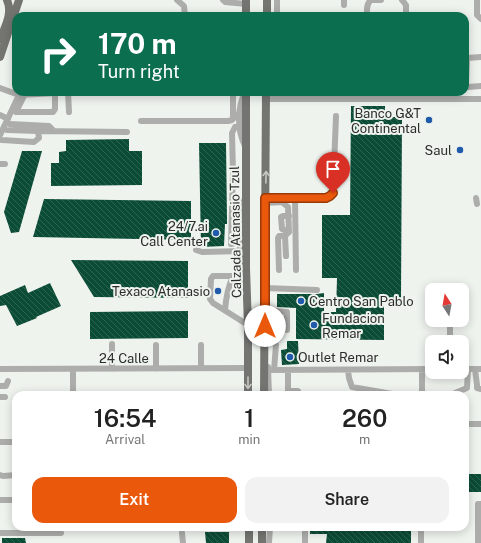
<!DOCTYPE html>
<style>
body{margin:0;font-family:"Public Sans",sans-serif;background:#f2f2f2;color:#222;height:100vh;display:flex;flex-direction:column;font-size:15px;white-space:nowrap}
*{box-sizing:border-box;margin:0}
p{font-size:13px;color:#767676}
.icon{flex:none;width:22px;height:22px;fill:none;stroke:currentColor;stroke-width:2;stroke-linecap:round;stroke-linejoin:round}
.map{position:relative;flex:1;overflow:hidden}
.sheet{position:absolute;left:12px;top:391px;width:457px;height:140px;display:flex;flex-direction:column;background:#fff;border-radius:12px;box-shadow:0 2px 10px #0003}
.sheet>*{flex:none}
.banner{position:absolute;left:12px;top:12px;width:457px;height:84px;border-radius:12px;box-shadow:0 2px 10px #0003;background:#0b6e4f;color:#fff;overflow:hidden}
.needle{width:26px;rotate:349deg}
.controls{position:absolute;left:425px;top:283px;display:grid;gap:8px}
.controls a{display:grid;place-items:center;width:44px;height:44px;border-radius:8px;background:#fff;box-shadow:0 2px 10px #0003;font-size:20px}
.pin{position:absolute;display:grid;place-items:center;width:34px;height:34px;color:#fff;margin:-41px -17px;border-radius:50% 50% 50% 0;rotate:-45deg;box-shadow:0 0 4px #0007}
.pin .icon{rotate:45deg}
.me{position:absolute;width:44px;margin:-22px;rotate:0deg;stroke-linejoin:round;filter:drop-shadow(0 0 3px #0008)}
.turn{display:flex;align-items:center;gap:14px;height:84px;padding:0 20px;font-size:18px}
.turn .icon{width:52px;height:52px;stroke-width:2.5}
.turn b{display:block;font-size:28px;line-height:34px}
.eta{display:flex;justify-content:space-evenly;align-items:center;height:68px;text-align:center}
.eta b{font-size:24px;font-weight:600;line-height:28px}
.button{display:flex;gap:8px;margin-top:auto;padding:8px 20px}
.button a{flex:1;height:46px;border-radius:12px;background:#ea580c;color:#fff;font-size:16px;font-weight:600;line-height:46px;text-align:center}
.button a+a{background:#f2f2f2;color:#222}
.map>svg:first-child{display:block}
</style>
<div class="map">
<svg width="481" height="543" viewBox="0 0 481 543">
<defs>
<pattern id="building-back-hatch" width="6" height="6" patternUnits="userSpaceOnUse"><rect width="6" height="6" fill="#0b4c36"/><path d="M-1 5l2 2M0 0l6 6M5-1l2 2" fill="none" stroke="#2f6351"/></pattern>
</defs>
<rect width="100%" height="100%" fill="#eff3ee"/>
<path fill="url(#building-back-hatch)" d="M351,106h34v11h17l-1,182h-17v41l-88,-1v-31l-19,-1v-13h40l7,-1v19h12l1,-34h-15v-63h28z
M129,139v12h13v34l-91,1v-23h8v-11l7,-1v-11z
M199,143h27l1,76v5h-2l-1,22 -23,1z
M22,151h20l-23,81 -8,1 -7,-21z
M44,199l147,2v39l-158,-3z
M71,260l117,1v37l-94,-1z
M50,283l11,23 -25,11 1,1 -20,8 -11,-21 -6,1v-10l25,-11 3,8z
M188,311v27l-98,1v-27z
M287,341h11l1,23 -17,1 -1,-15 6,-1z
M465,474h16v18h-16z
M310,527h101v16h-85l1,-9h-17z
M205,532h24v11h-23z
M2,538h23l1,5h-24z"/>
<g fill="none" stroke-linecap="round" stroke-linejoin="round">
<path stroke="#adaeab" stroke-width="6" d="M177,0l7,6 1,10
M223,0l2,2 21,2
M277,0v16
M344,0v5
M402,0l4,5v11
M477,0v15l4,4
M367,16c0,-6 -1,-12 4,-16h10
M481,57l-14,1 -1,27 2,2 13,-1
M0,88l19,7
M68,92l1,20
M233,93v25
M266,99h215
M16,112h37l2,-3v-16
M16,112l9,-18
M0,115l8,4
M141,121h87l4,-1 8,-8
M10,124l39,2 5,5
M235,127l-3,6 1,40 -2,71 7,-2 2,-8
M38,131l89,1
M0,135l19,-40 56,-3
M2,140l32,2 5,-4 -1,-7 -31,-1
M245,146c-8,-16 -8,-38 0,-54
M0,164h5
M265,198l62,-1 3,-1 3,-3 3,-77
M295,198l1,72
M476,198l1,6
M265,203l17,-1 6,5 1,25 -4,4h-6l-1,2 1,32
M289,216h-6l-2,1 1,12 7,3
M285,236l1,20
M196,250l6,2 41,-1
M240,251c0,-17 -3,-37 5,-53
M246,269l-13,7h-20l-2,3 -1,20 3,4 35,22
M265,288l52,2
M225,310c1,-12 3,-23 8,-34
M265,310l22,2v18
M450,338v-18
M112,344v25
M201,345v23
M268,367l1,28
M0,369l248,-1
M156,369v-24
M462,369h19
M475,369l2,16v3l4,1
M269,370l163,-1
M274,370l2,-25
M288,370v25
M348,370l1,8 3,9 46,8
M0,386h6l2,-5
M289,391h9l2,4
M455,393l12,-5 1,-19
M73,395v-26
M422,395v-26
M0,397h5
M465,424h16
M0,442h16
M0,475l3,1 13,-1
M0,500h16
M0,533h61
M182,533l1,10
M269,543l1,-16
M305,543v-16
M421,543v-16
M478,543v-39h3"/>
<path stroke="#747571" stroke-width="8" d="M246,0v16
M267,16v-16
M0,39c5,-12 13,-26 7,-39
M0,57l19,-57
M246,92v177l2,56v70
M264,395l2,-303
M249,527v16
M262,543v-16"/>
</g>
<defs><path id="oneway-shaft" d="M-6 0H5M1.5-3L5.5 0L1.5 3" fill="none" stroke-width="1.6" stroke-linecap="round" stroke-linejoin="round"/></defs>
<g stroke="#c4c7c2">
<use href="#oneway-shaft" transform="translate(266 177) rotate(-89)"/>
<use href="#oneway-shaft" transform="translate(248 383) rotate(90)"/>
</g>
<g fill="none" stroke-linecap="round" stroke-linejoin="round">
<g stroke="#983908" stroke-width="10">
<path id="route" d="M265,326v-128h61l4,-2 3,-3"/>
</g>
<use href="#route" stroke="#ea580c" stroke-width="7"/>
</g>
<g fill="#1f5aab" stroke="#eff3ee" stroke-width="1.5">
<circle cx="429" cy="120" r="4"/>
<circle cx="460" cy="150" r="4"/>
<circle cx="216" cy="233" r="4"/>
<circle cx="218" cy="291" r="4"/>
<circle cx="301" cy="301" r="4"/>
<circle cx="314" cy="325" r="4"/>
<circle cx="290" cy="357" r="4"/>
</g>
<g text-anchor="middle" stroke-width="4" stroke-linejoin="round" paint-order="stroke">
<g font-size="13" fill="#2b2d2b" stroke="#eff3ee" text-anchor="end">
<text x="421" y="118">Banco G&amp;T<tspan x="421" dy="15">Continental</tspan></text>
<text x="452" y="155">Saul</text>
<text x="208" y="231">24/7.ai<tspan x="208" dy="15">Call Center</tspan></text>
<text x="210" y="296">Texaco Atanasio</text>
<text x="309" y="306" text-anchor="start">Centro San Pablo</text>
<text x="322" y="323" text-anchor="start">Fundacion<tspan x="322" dy="15">Remar</tspan></text>
<text x="298" y="362" text-anchor="start">Outlet Remar</text>
</g>
<g font-size="13" fill="#2b2d2b" stroke="#eff3ee">
<text transform="translate(235 232) rotate(-91)" y="5">Calzada Atanasio Tzul</text>
<text x="124" y="363">24 Calle</text>
</g>
</g>
</svg>
<div class="controls">
<a><svg class="needle" viewBox="-14 -14 28 28"><path d="M0-13l5 13h-10z" fill="#e53935"/><path d="M0 13l5-13h-10z" fill="#767676"/></svg></a>
<a><svg class="icon" aria-label="sound" viewBox="0 0 24 24"><path d="M4 9h4l5-4v14l-5-4H4zM17 9q2 3 0 6"/></svg></a>
</div>
<div class="pin" style="left:333px;top:193px;background:#d93025"><svg class="icon" aria-label="arrive" viewBox="0 0 24 24"><path d="M6 21V4h12l-3 4 3 4H6"/></svg></div>
<svg class="me" style="left:265px;top:326px" viewBox="-20 -20 40 40"><circle r="19" fill="#fff"/><path d="M0-13L10 11 0 6-10 11z" fill="#ea580c"/></svg>
<div class="banner">
<div class="turn"><svg class="icon" aria-label="right" viewBox="0 0 24 24"><path d="M7 20v-9h11M14 6l5 5-5 5"/></svg><div><b>170 m</b>Turn right</div></div>
</div>
<section class="sheet">
<div class="eta">
<div><b>16:54</b><p>Arrival</p></div>
<div><b>1</b><p>min</p></div>
<div><b>260</b><p>m</p></div>
</div>
<div class="button"><a>Exit</a><a>Share</a></div>
</section>
</div>
